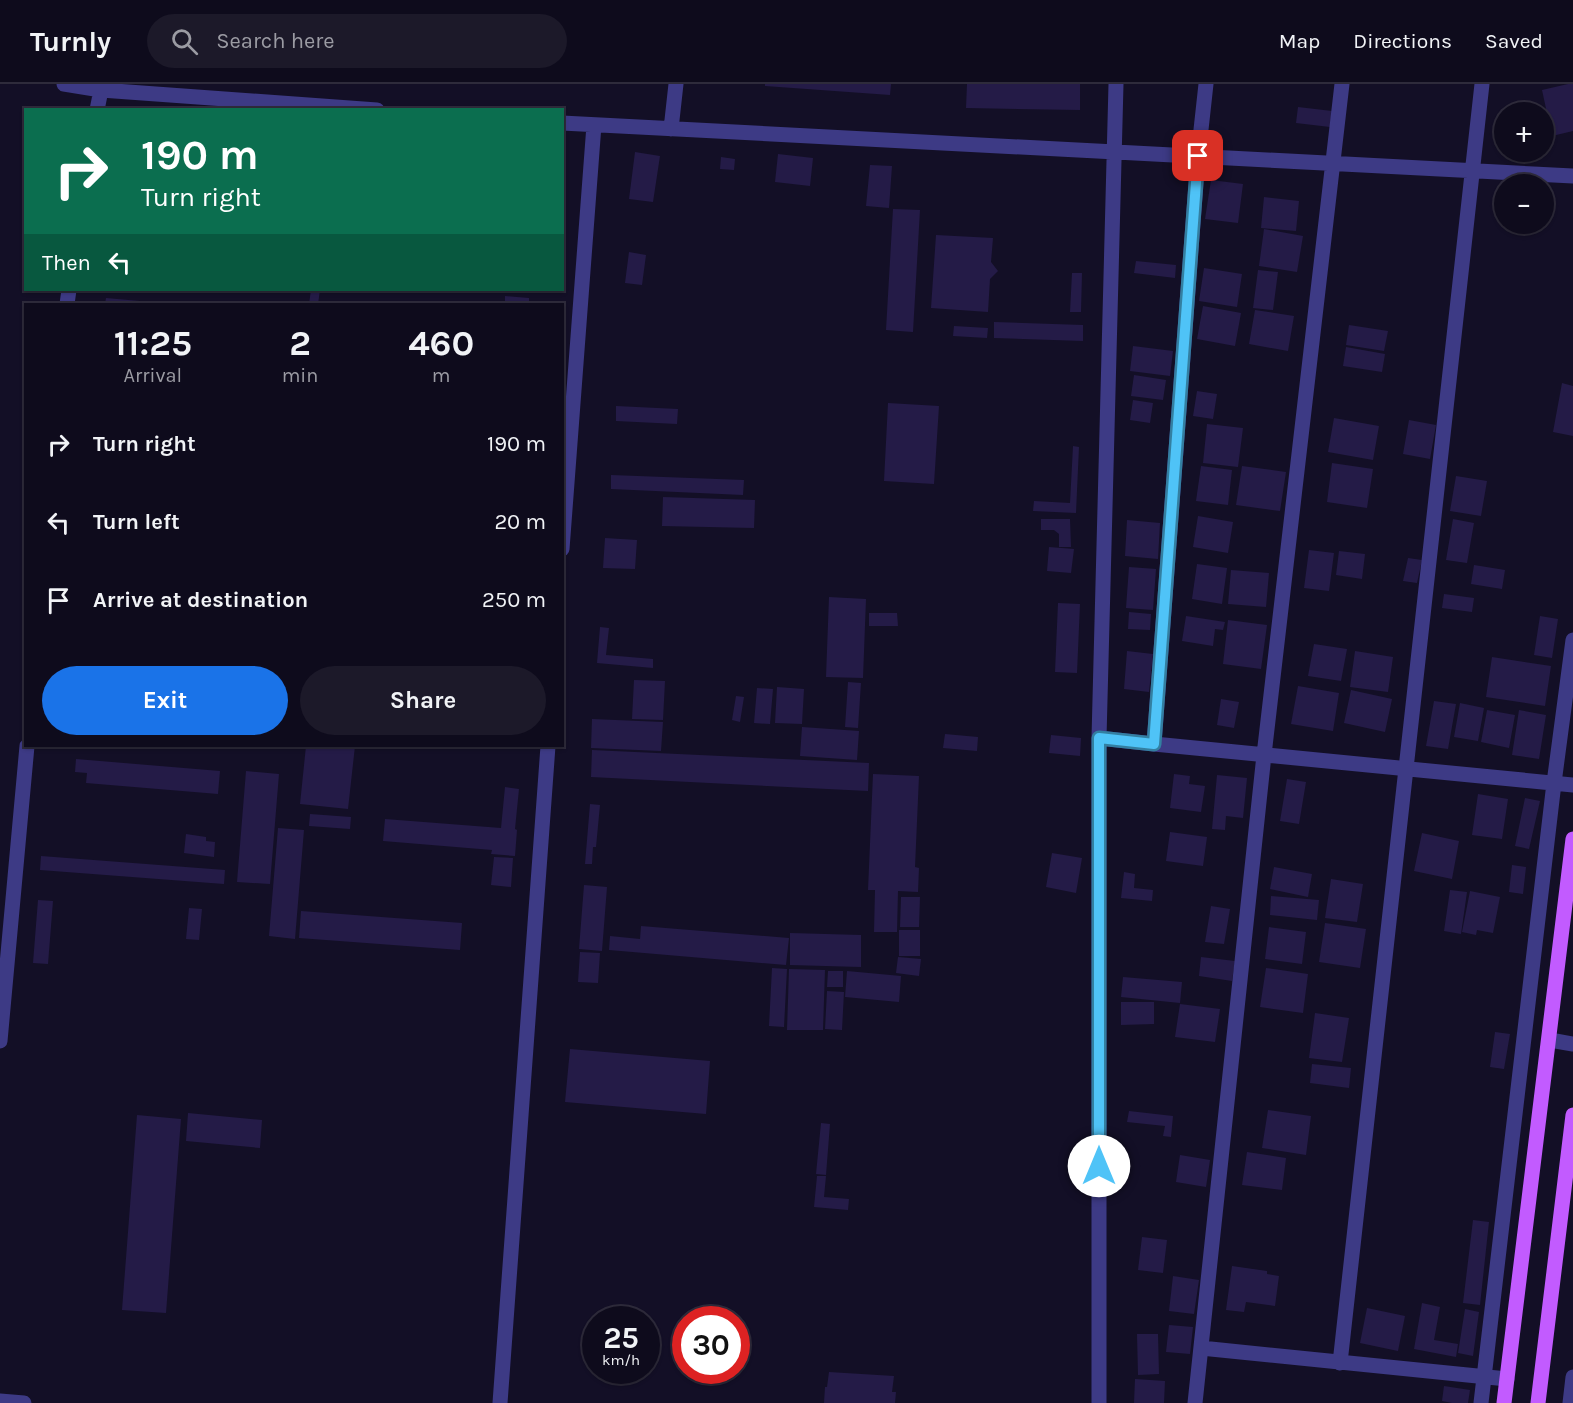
<!DOCTYPE html>
<meta charset="utf-8">
<style>
body{margin:0;font-family:Karla,sans-serif;background:#1c1929;color:#f1f3f6;height:100vh;display:flex;flex-direction:column;font-size:22px;white-space:nowrap}
*{box-sizing:border-box;margin:0}
p{font-size:20px;color:#9b9ba3}
.icon{flex:none;width:33px;height:33px;fill:none;stroke:currentColor;stroke-width:2;stroke-linecap:round;stroke-linejoin:round}
.map{position:relative;flex:1;overflow:hidden}
.drawer{position:absolute;left:24px;top:219px;width:540px;height:444px;display:flex;flex-direction:column;background:#0e0b1c;border-radius:0px;box-shadow:0 2px 4px #0004,0 0 0 2px #2e2b3b}
.drawer>*{flex:none}
.hud{position:absolute;left:24px;top:24px;width:540px;height:183px;border-radius:0px;box-shadow:0 2px 4px #0004,0 0 0 2px #2e2b3b;background:#0b6e4f;color:#fff;overflow:hidden}
.controls{position:absolute;left:1494px;top:18px;display:grid;gap:12px}
.controls a{display:grid;place-items:center;width:60px;height:60px;border-radius:50%;background:#0e0b1c;box-shadow:0 2px 4px #0004,0 0 0 2px #2e2b3b;font-size:30px}
.speed{position:absolute;left:582px;top:1222px;display:flex;gap:12px;font-size:30px;font-weight:700;text-align:center}
.speed>*{display:grid;place-content:center;width:78px;height:78px;border-radius:50%;background:#0e0b1c;box-shadow:0 2px 4px #0004,0 0 0 2px #2e2b3b;line-height:1}
.speed small{font-size:15px;font-weight:400}
.speed .limit{border:9px solid #d22;background:#fff;color:#111}
.pin{position:absolute;display:grid;place-items:center;width:51px;height:51px;color:#fff;margin:-26px;border-radius:12px;box-shadow:0 3px 9px #0006}
.me{position:absolute;width:66px;margin:-33px;rotate:0deg;stroke-linejoin:round;filter:drop-shadow(0 0 4px #0008)}
.turn{display:flex;align-items:center;gap:21px;height:126px;padding:0 18px;font-size:27px}
.turn .icon{width:78px;height:78px;stroke-width:2.5}
.turn b{display:block;font-size:42px;line-height:51px}
.then{display:flex;align-items:center;height:57px;padding:0 18px;background:#0003;gap:12px;font-size:22px}
.eta{display:flex;justify-content:space-evenly;align-items:center;height:102px;text-align:center}
.eta b{font-size:36px;font-weight:700;line-height:42px}
.primary-button{display:flex;gap:12px;margin-top:auto;padding:12px 18px}
.primary-button a{flex:1;height:69px;border-radius:36px;background:#1a73e8;color:#fff;font-size:24px;font-weight:700;line-height:69px;text-align:center}
.primary-button a+a{background:#1c1929;color:#f1f3f6}
ul{padding:0;list-style:none}
li{display:flex;align-items:center;gap:18px;height:78px;padding:0 18px}
li div{flex:1}
li b{display:block;font-size:22px}
li em{font-style:normal}
header{display:flex;align-items:center;gap:36px;box-sizing:border-box;height:84px;padding:0 30px;background:#0e0b1c;border-bottom:2px solid #2e2b3b}
header strong{font-size:28px}
nav{display:flex;gap:33px;margin-inline-start:auto;font-size:21px}
.search{width:420px;height:54px;background:#1c1929;display:flex;align-items:center;gap:15px;box-sizing:border-box;padding:0 21px;border-radius:33px;color:#9b9ba3;font-size:22px}
.map>svg:first-child{display:block}
</style>
<header>
<strong>Turnly</strong>
<div class="search"><svg class="icon" aria-label="search" viewBox="0 0 24 24"><circle cx="10" cy="10" r="6"/><path d="M15 15l6 6"/></svg>Search here</div>
<nav><a>Map</a><a>Directions</a><a>Saved</a></nav>
</header>
<div class="map">
<svg width="1573" height="1319" viewBox="0 0 1573 1319">
<rect width="100%" height="100%" fill="#130f26"/>
<path fill="#241b47" d="M765,0h126l-1,11 -125,-9z
M967,0h113v26l-114,-2z
M1568,0h5v47l-21,5 -10,-46z
M1298,23l34,4 -2,16 -34,-4z
M635,68l25,4 -7,46 -24,-3z
M778,70l35,4 -3,28 -35,-4z
M721,73l14,2 -1,11 -14,-1z
M870,81l22,1 -3,42 -23,-2z
M1211,96l32,4 -5,39 -33,-4z
M1264,113l35,4 -3,30 -35,-3z
M893,125l27,1 -7,122 -27,-2z
M1264,145l39,7 -6,36 -38,-6z
M936,151l57,3 -2,24 7,9 -8,8 -2,33 -57,-4z
M629,168l17,3 -4,30 -17,-2z
M1136,177l40,4 -1,13 -41,-5z
M1204,184l38,6 -5,33 -38,-6z
M1258,186l20,2 -5,38 -20,-2z
M1072,189h10l-1,39h-11z
M311,206h9l-2,14h-9z
M505,212l24,2v6h-24z
M106,214l56,5v1h-57z
M1203,222l38,7 -6,33 -38,-7z
M1255,226l39,6 -6,35 -39,-7z
M994,238l89,3v16l-89,-3z
M1349,241l39,6 -4,20 -38,-6z
M954,242l34,2 -1,10 -34,-2z
M1133,262l40,5 -3,25 -40,-5z
M1346,263l39,7 -3,18 -39,-6z
M1134,291l32,5 -3,20 -32,-4z
M1562,299l11,3v50l-20,-4z
M1197,307l20,3 -4,25 -20,-3z
M1133,316l20,3 -3,20 -20,-3z
M888,319l51,3 -5,78 -50,-3z
M616,322l62,3 -1,15 -61,-3z
M1334,334l45,8 -6,34 -45,-8z
M1409,336l27,5 -6,34 -27,-5z
M1207,340l36,4 -5,39 -35,-4z
M1073,362l6,1 -3,66 -43,-2 1,-10 36,2z
M1332,379l41,6 -6,39 -40,-6z
M1201,382l31,4 -4,35 -32,-4z
M1242,382l44,6 -6,39 -44,-6z
M611,391l133,5 -1,15 -132,-6z
M1456,392l31,5 -6,35 -31,-5z
M663,413l92,3 -1,28 -92,-2z
M1198,432l35,6 -5,31 -35,-6z
M1041,435h29l1,28h-12v-13l-5,-4h-13z
M1453,435l21,4 -7,40 -21,-3z
M1127,436l33,3 -2,36 -33,-3z
M605,454l32,2 -2,29 -32,-1z
M1049,463l25,2 -3,24 -24,-2z
M1309,466l25,3 -5,38 -25,-3z
M1339,467l26,3 -3,25 -26,-4z
M1408,474l14,2 -5,23 -14,-2z
M1197,480l30,4 -5,36 -30,-5z
M1474,481l31,5 -3,19 -31,-5z
M1129,483l27,2 -3,41 -27,-2z
M1231,486l38,3 -3,34 -38,-3z
M1444,510l30,4 -2,14 -30,-4z
M829,513l37,2 -3,79 -37,-1z
M1058,519l22,1 -3,69 -22,-1z
M1129,528l22,2 -1,16 -22,-1z
M869,529h28l1,13h-29z
M1186,532l39,6 -2,8 -8,-1 -2,17 -31,-5z
M1540,532l18,3 -6,39 -18,-3z
M1228,536l39,5 -6,44 -38,-5z
M600,543l9,1 -3,27 47,4v9l-56,-5z
M1314,560l33,5 -6,32 -33,-5z
M1127,567l26,3 -4,38 -25,-3z
M1355,567l38,6 -5,35 -38,-5z
M1492,573l59,9 -6,40 -59,-9z
M634,596l31,1 -2,39 -31,-1z
M848,598l13,1 -3,45 -13,-1z
M1298,602l41,7 -6,38 -42,-7z
M777,603l27,2 -2,35 -27,-1z
M757,604l16,1 -3,35 -16,-1z
M1351,606l41,9 -7,33 -41,-9z
M736,612l8,1 -4,25 -8,-2z
M1221,615l18,3 -5,26 -17,-3z
M1434,617l22,3 -8,45 -22,-3z
M1460,619l24,5 -6,33 -24,-4z
M1487,626l28,5 -6,33 -28,-6z
M1519,626l27,5 -7,44 -27,-4z
M592,635l71,3 -2,29 -70,-3z
M802,643l57,4 -2,29 -57,-4z
M945,650l33,3 -1,14 -34,-3z
M1051,651l30,3 -1,18 -31,-3z
M306,662h49l-7,63 -48,-5z
M592,666l277,13 -1,28 -277,-14z
M76,675l144,12 -2,23 -132,-11 1,-10 -12,-1z
M246,687l33,3 -9,110 -33,-2z
M873,690l46,2 -4,91 4,1 -1,24 -20,-1 -1,41h-23l1,-42h-7z
M1174,690l16,2 -1,8 16,2 -4,26 -31,-4z
M1217,691l30,3 -4,40 -17,-2 -1,14 -13,-1z
M1287,695l19,3 -7,42 -19,-3z
M505,703l14,2 -4,40 2,1 -2,26 -24,-2 1,-4 -109,-9 2,-22 116,9z
M1478,710l30,5 -6,40 -30,-4z
M1525,714l15,3 -11,48 -14,-3z
M590,720l10,1 -4,42h-3l-1,17h-7z
M310,730l41,3 -1,12 -41,-3z
M278,744l26,2 -9,109 -26,-3z
M1170,748l37,5 -4,29 -37,-5z
M1422,749l37,8 -7,38 -38,-8z
M186,750l20,3v4l9,1 -1,15 -30,-4z
M1052,769l30,5 -6,35 -30,-6z
M41,772l184,14 -1,14 -184,-14z
M494,773l19,1 -2,29 -20,-2z
M1512,781l14,2 -3,27 -14,-2z
M1274,783l38,7 -4,23 -38,-8z
M1124,788l11,2 -1,14 19,2 -1,11 -31,-3z
M1331,795l32,5 -6,38 -32,-4z
M584,801l23,2 -5,64 -23,-2z
M1450,806l17,2 -6,42 -17,-3z
M1470,807l30,6 -7,36 -16,-3 -1,5 -14,-3z
M1271,812l48,4 -2,20 -47,-5z
M901,813h19l-1,30h-19z
M38,816l15,1 -5,63 -15,-1z
M1211,822l19,3 -6,35 -19,-2z
M189,824l13,1 -3,31 -13,-1z
M301,827l161,12 -2,27 -161,-12z
M1325,839l41,6 -6,39 -41,-6z
M641,842l148,12 -3,27 -177,-15 1,-14 30,3z
M1269,843l37,5 -4,32 -37,-5z
M899,846h21v26h-21z
M790,849l71,2v32l-71,-2z
M580,868l20,1 -2,30 -20,-1z
M898,873l23,2 -2,17 -23,-3z
M1201,873l34,4 -3,20 -33,-5z
M772,884l15,1 -3,58 -15,-1z
M1266,884l42,6 -5,39 -43,-6z
M789,885l36,1 -2,60h-36z
M828,887h15v16h-16z
M847,887l54,5 -2,26 -54,-5z
M1123,893l59,5 -2,21 -59,-6z
M827,907l17,1 -2,38 -17,-1z
M1121,918h33v22l-33,1z
M1180,920l40,5 -5,33 -40,-5z
M1315,929l34,5 -7,44 -33,-4z
M1495,948l15,2 -6,35 -14,-2z
M570,965l140,12 -4,53 -141,-12z
M1312,980l39,4 -2,20 -39,-5z
M1268,1026l43,6 -5,39 -44,-7z
M1129,1027l44,5 -2,21 -8,-1 2,-10 -38,-4z
M188,1029l74,7 -2,28 -74,-7z
M137,1031l44,4 -15,194 -44,-3z
M821,1039l9,1 -4,51 -10,-1z
M1247,1068l39,6 -4,32 -40,-5z
M1180,1071l30,5 -4,27 -30,-5z
M817,1092h9l-2,21 25,2 -1,11 -34,-3z
M1473,1136l16,2 -9,83 -17,-2z
M1142,1153l25,3 -4,33 -25,-3z
M1232,1182l35,5v3l12,2 -4,30 -29,-4 -2,10 -18,-2z
M1173,1192l26,4 -5,34 -25,-3z
M1422,1219l18,4 -6,33 24,4 -2,13 -42,-8z
M1367,1224l38,8 -7,35 -38,-8z
M1465,1225l14,3 -6,44 -15,-3z
M1169,1241l24,2 -3,27 -24,-2z
M1137,1250h21l1,40 -21,1z
M829,1288l65,4 -2,16h4l-1,11h-71l1,-16h2z
M1135,1295l30,2 -1,22h-30z
M1444,1302l26,4 -2,13h-16l-10,-2z"/>
<g fill="none" stroke-linecap="round" stroke-linejoin="round">
<path stroke="#3d3a85" stroke-width="15" d="M64,0l37,6 276,20
M1206,0l-8,73 -44,587 419,41
M97,26l4,-20
M562,39l1011,53
M671,45l5,-45
M67,220l2,-14
M562,465l32,-424
M1099,654l55,6
M1550,956l23,4
M0,957l27,-295
M1201,1264l306,31
M1340,1279l142,-1279
M0,1317l24,2
M500,1319l48,-657
M1099,1319v-665l17,-654
M1195,1319l69,-648 78,-671
M1481,1319l73,-620 19,-143
M1570,1319l3,-26"/>
<path stroke="#c25bff" stroke-width="15" d="M1504,1319l69,-564
M1538,1319l35,-288"/>
</g>
<g fill="none" stroke-linecap="round" stroke-linejoin="round">
<g stroke="#337fa1" stroke-width="15">
<path id="route" d="M1099,1082v-428l55,6 44,-588"/>
</g>
<use href="#route" stroke="#4fc3f7" stroke-width="10"/>
</g>
</svg>
<div class="controls">
<a>+</a>
<a>−</a>
</div>
<div class="speed"><div>25<small>km/h</small></div><div class="limit">30</div></div>
<div class="pin" style="left:1198px;top:72px;background:#d93025"><svg class="icon" aria-label="arrive" viewBox="0 0 24 24"><path d="M6 21V4h12l-3 4 3 4H6"/></svg></div>
<svg class="me" style="left:1099px;top:1082px" viewBox="-20 -20 40 40"><circle r="19" fill="#fff"/><path d="M0-13L10 11 0 6-10 11z" fill="#4fc3f7"/></svg>
<div class="hud">
<div class="turn"><svg class="icon" aria-label="right" viewBox="0 0 24 24"><path d="M7 20v-9h11M14 6l5 5-5 5"/></svg><div><b>190 m</b>Turn right</div></div>
<div class="then">Then<svg class="icon" aria-label="left" viewBox="0 0 24 24"><path d="M17 20v-9H6M10 6l-5 5 5 5"/></svg></div>
</div>
<section class="drawer">
<div class="eta">
<div><b>11:25</b><p>Arrival</p></div>
<div><b>2</b><p>min</p></div>
<div><b>460</b><p>m</p></div>
</div>
<ul>
<li><svg class="icon" aria-label="right" viewBox="0 0 24 24"><path d="M7 20v-9h11M14 6l5 5-5 5"/></svg><div><b>Turn right</b></div><em>190 m</em></li>
<li><svg class="icon" aria-label="left" viewBox="0 0 24 24"><path d="M17 20v-9H6M10 6l-5 5 5 5"/></svg><div><b>Turn left</b></div><em>20 m</em></li>
<li><svg class="icon" aria-label="arrive" viewBox="0 0 24 24"><path d="M6 21V4h12l-3 4 3 4H6"/></svg><div><b>Arrive at destination</b></div><em>250 m</em></li>
</ul>
<div class="primary-button"><a>Exit</a><a>Share</a></div>
</section>
</div>
